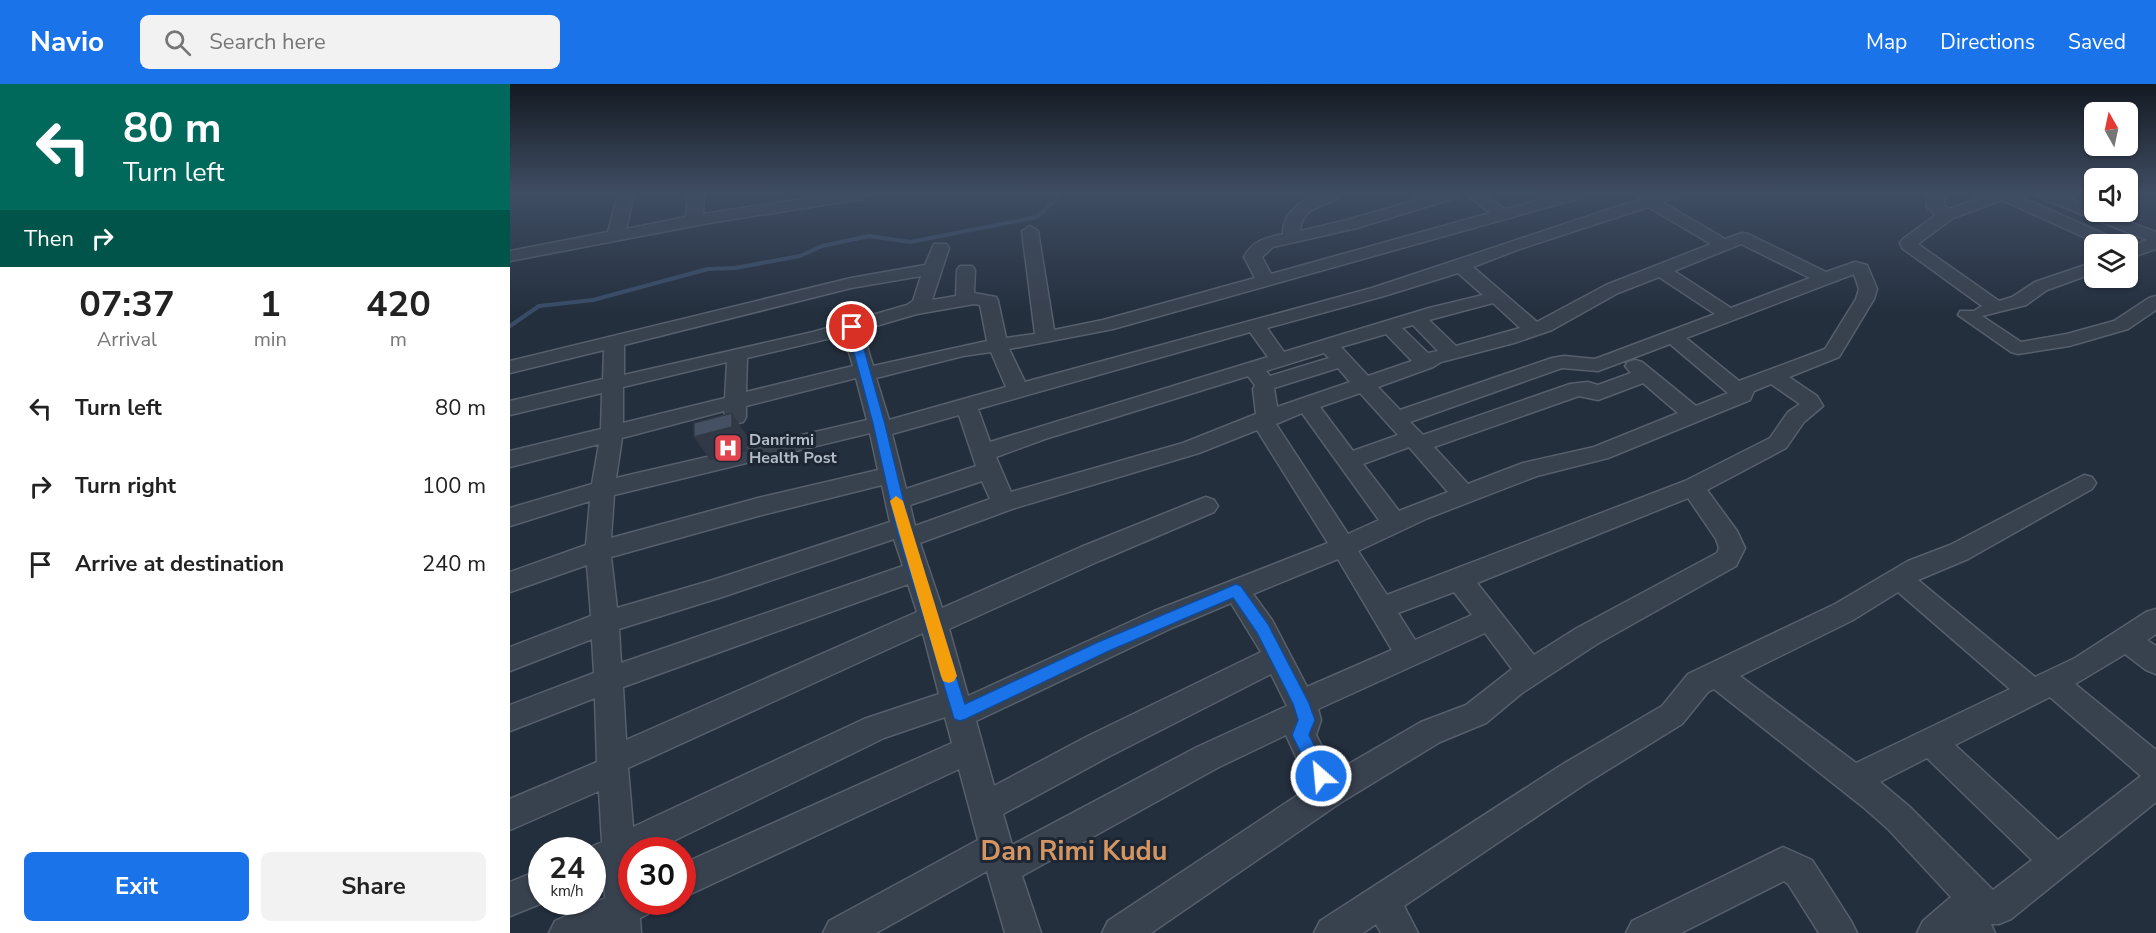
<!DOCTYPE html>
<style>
body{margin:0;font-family:"Nunito Sans",sans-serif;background:#f2f2f2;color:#222;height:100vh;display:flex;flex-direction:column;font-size:22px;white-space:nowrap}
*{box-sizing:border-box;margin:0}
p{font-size:20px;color:#767676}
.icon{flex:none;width:33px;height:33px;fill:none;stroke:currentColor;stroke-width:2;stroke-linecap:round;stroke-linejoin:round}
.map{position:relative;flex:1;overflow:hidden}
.sheet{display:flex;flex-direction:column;background:#fff;width:510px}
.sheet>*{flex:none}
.top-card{background:#00695c;color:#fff;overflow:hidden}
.needle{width:39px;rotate:351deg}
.fabs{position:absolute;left:1574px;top:18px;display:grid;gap:12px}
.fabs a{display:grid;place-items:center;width:54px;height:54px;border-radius:9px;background:#fff;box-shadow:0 2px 4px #0004;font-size:30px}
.speed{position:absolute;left:18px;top:753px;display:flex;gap:12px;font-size:30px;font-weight:700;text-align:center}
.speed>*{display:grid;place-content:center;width:78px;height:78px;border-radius:50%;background:#fff;box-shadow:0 2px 4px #0004;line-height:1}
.speed small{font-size:15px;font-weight:400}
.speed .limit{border:9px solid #d22;background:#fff;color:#111}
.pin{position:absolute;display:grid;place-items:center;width:51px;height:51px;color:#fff;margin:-26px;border:3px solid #fff;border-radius:50%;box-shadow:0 2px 6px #0007}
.me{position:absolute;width:66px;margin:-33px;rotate:333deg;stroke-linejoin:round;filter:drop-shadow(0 0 4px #0008)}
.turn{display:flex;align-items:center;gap:21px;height:126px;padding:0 24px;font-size:27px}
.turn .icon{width:78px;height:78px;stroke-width:2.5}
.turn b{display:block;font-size:42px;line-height:51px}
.then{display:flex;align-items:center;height:57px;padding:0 24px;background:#0003;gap:12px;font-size:22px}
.eta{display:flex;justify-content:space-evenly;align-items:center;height:102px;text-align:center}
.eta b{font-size:36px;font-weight:700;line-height:42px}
.primary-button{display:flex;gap:12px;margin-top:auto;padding:12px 24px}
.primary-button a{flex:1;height:69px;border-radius:9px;background:#1a73e8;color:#fff;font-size:24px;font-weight:700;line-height:69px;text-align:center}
.primary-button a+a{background:#f2f2f2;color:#222}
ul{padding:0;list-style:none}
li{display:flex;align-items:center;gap:18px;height:78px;padding:0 24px}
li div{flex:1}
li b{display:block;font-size:22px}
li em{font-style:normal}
header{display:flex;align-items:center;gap:36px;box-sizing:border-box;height:84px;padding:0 30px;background:#1a73e8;color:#fff}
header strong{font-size:28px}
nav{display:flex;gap:33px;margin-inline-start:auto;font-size:21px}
.search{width:420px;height:54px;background:#f2f2f2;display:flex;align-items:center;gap:15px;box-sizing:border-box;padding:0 21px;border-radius:9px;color:#767676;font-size:22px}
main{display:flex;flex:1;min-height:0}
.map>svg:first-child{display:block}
</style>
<header>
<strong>Navio</strong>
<div class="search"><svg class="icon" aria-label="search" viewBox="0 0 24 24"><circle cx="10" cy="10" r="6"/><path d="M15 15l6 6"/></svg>Search here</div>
<nav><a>Map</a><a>Directions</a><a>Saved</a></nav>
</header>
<main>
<section class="sheet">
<div class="top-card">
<div class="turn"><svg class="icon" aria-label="left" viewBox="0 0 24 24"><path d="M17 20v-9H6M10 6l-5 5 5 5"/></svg><div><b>80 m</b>Turn left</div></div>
<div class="then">Then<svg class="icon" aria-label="right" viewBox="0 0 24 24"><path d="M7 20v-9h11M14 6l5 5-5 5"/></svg></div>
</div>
<div class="eta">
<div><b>07:37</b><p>Arrival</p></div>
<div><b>1</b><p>min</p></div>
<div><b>420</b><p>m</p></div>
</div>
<ul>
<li><svg class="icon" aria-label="left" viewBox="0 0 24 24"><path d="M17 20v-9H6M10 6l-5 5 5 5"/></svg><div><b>Turn left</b></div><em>80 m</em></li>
<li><svg class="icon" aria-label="right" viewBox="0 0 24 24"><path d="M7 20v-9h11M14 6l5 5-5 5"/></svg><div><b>Turn right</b></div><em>100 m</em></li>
<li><svg class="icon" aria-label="arrive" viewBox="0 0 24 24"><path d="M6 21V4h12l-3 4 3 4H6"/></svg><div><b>Arrive at destination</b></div><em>240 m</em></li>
</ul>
<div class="primary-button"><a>Exit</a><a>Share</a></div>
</section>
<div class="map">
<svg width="1646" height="849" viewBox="0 0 1646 849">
<rect width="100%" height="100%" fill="#242f3e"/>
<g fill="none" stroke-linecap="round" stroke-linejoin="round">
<path stroke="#394c67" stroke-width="4" d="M0,242l29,-20 54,-6 115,-31 27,-1 65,-12 22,-10 47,-10 41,6 127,-25 19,-17 1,-6"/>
<g stroke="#565f6c" stroke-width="3">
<path id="minor" d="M108,110h16l-8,35 60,-12 2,-23h16l-1,20 131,-20h35l-8,5 -152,24 -199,38v-10l98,-19z
M809,110h23c-13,15 -39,8 -42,37l47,-11 90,-26h23l-2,3 -101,31 -84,19 -11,10 9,17 219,-61 -24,-19h17l22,15 57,-15h24l-2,3 -471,132 -104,20 16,33 347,-94 268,-89 1,-2 39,-3 -2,3 -16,5 63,37 17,-6 6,1 78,38 29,-10 12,3 10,24 -3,10 -35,58 -50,20 28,19 6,10 -19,16 -18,26 -79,42 30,41 8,17 -9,18 -139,78 -75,49 -36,30 -46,19 -100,61 -189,130h-49l6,-12 202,-134 -24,-52 -67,32 -197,109 19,57h-36l-18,-62 -111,62h-53l6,-12 149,-81 -19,-71 -277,129v-34l270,-121 -7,-26 -61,21 -229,112h-23v52h21l-5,12 -8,4 1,15h-92l6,-12 50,-23 -1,-22 -12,4v-30h-8l18,-8 -3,-51 -89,39v-31l87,-37 -2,-64 -85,33v-26l84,-32 -2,-34 -82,32v-24l81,-31 -4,-51 -77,27v-20l76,-27 4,-44 -80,25v-18l82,-24 7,-40 -89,23v-16l91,-22 1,-36 -92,22v-14l93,-22 1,-29 -94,23v-12l341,-83 74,-13 9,-21h12l3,4 -17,52 24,-4 1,-26 3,-4h12l3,4 -1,23 22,4 2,4 8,37 29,-4 -13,-103 8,-5 8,5 16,99 49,-10 152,-42 -11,-21c9,-17 22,-19 39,-23 -1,-21 19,-34 36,-40zM1138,123l63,37 -105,41 -69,37 -64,-55 44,-17zM1231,160l69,34 -79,30 -57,-37zM948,189l25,22 -54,13 -145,44 -17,-24 117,-32zM1344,190l5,15 -3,10 -31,50 -86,32 -53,-43zM411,192l-8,25 -6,4 -94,27 -189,43v-30l227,-57zM1149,193l56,37 -120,45 -31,-3 -12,2 -152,52 -22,-23 55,-20 8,-5 73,-19 38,-13 66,-37zM983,219l27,25 -64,18 -27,-26zM464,220l6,1 7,36 -114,25 -11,-36 55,-16zM903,241l25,26 -10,2 -26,-25zM740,248l18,25 -278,85 -12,-33zM876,250l26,27 -44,15 -27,-29zM334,251l9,31 -107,26 1,-34zM1160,260l58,49 -32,13 -54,-44 -7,-2 -7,2 -3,4 6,7 -33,12 -10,-3 -18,2 -147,51 -13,-13 152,-54 36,3zM481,268l15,35 -117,33 -13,-42 87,-22zM814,269l5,5 -59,18 -4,-5zM217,278l-2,36 -102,25v-36zM828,284l12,14 -73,25 -3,-19zM738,292l7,9 -2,4 3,25 -73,29 -172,49 -15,-35 49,-18zM346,294l11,42 -251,58 6,-40 102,-27 3,11 8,2 8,-2 3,-5v-11zM1133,299l35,30 -84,34 -71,16 -55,21 -34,-37 145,-51 19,4zM1261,300l29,20 -12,8 -18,26 -85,43 -298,114 -29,-44 70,-33 109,-42 71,-18 142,-58 4,-9zM850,309l38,42 -45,16 -33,-44zM792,329l77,107 -31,14 -72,-110zM449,331l17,51 -70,23 -14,-55zM747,346l71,113 -174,68 -186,85 -19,-67 150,-68 115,-49 4,-6 -4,-6 -8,-3 -8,3 -117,47 -139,61 -22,-65 92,-34 187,-56zM360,349l8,37 -120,28 -147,40 3,-43zM899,363l39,45 -49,19 -36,-47zM472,397l8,18 -75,27 -5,-21zM372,401l8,37 -177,58 -96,28 -6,-51 147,-41zM1178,414l28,41 3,9 -2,5 -140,75 -43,27 -57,-72zM384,455l9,27 -282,97 -2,-34 103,-32zM828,475l54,91 -85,37 -35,-67 -19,-26zM398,500l9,28 -291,128 -3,-53zM944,508l18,23 -57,25 -17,-27zM721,519l30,49 -175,85 -92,49 -18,-65 198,-94zM413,549l16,61 -75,25 -231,108 -5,-59zM975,549l27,36 -46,36 -45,17 -86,50 -19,-37 5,-15 -3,-11zM761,590l16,32 -90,41 -185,98 -9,-31 105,-57z
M1420,110h16l-3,11 6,4 42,-15h23l104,46 3,4h-22l-97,-44 -49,18 -35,26 81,57 13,-4 23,-15 59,-20v11l-47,17 -21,15 -44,11 39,26 46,-8 47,-13 35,-23 7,-2v14l-28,19 -59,17 -51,8 -7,-2 -53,-37 2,-4h14l8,-5 -80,-58 -2,-5 3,-4 33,-24 -10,-9z
M1526,110h21l37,14v4h9l53,20v17l-29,10v-11l20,-8 -109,-43z
M1574,391l8,2 4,6 -4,6 -124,70 -50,21 117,97 40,-19 71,-46 10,-3v25l-9,6 9,6v28l-10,-4 -21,-16 -50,30 81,66v52l-145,117 -12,5h-8l4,9h-78l6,-12 28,-24 -62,-67 -26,-23 -149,-118 -6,3 -26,32 -97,60 -181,122 14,27h-37l-5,-9 -13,9h-49l6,-12 243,-157 99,-58 26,-32 147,-70 73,-43 42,-16zM1388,508l112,97 -154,74 -116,-87 113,-56zM1540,613l91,79 -83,64 -103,-95zM1417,674l105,102 -39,30 -82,-82 -31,-26z
M1273,763l29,13 39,61 6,12h-38l-31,-49 -4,-3 -103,52h-55l6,-12z
M32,785v33h3l-35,14v-34z"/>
</g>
<use href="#minor" fill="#38414e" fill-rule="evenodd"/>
</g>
<path fill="#303945" d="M222,329l15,23v15l-37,9 -16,-23z"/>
<path fill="#455162" stroke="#303945" stroke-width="1.5" d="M222,329v14l-38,10v-14z"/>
<linearGradient id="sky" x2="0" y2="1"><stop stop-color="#141a22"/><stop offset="0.48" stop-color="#3f4d63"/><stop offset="1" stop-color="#3f4d63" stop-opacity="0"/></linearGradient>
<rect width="1646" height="228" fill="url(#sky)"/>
<path fill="#1a73e8" stroke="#114b97" stroke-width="1.5" d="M342,240l6,3 27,97 25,103 55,177 133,-62 138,-58 5,2 27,38 41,79 6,17 -6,15 21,41 -3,6 -6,2 -6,-2 -23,-47 6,-15 -5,-16 -36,-71 -24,-35 -124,53 -143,68 -6,2 -6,-2 -58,-192 -23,-103 -26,-97z"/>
<path fill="#f59e0b" d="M386,412l7,5 54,175 -3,5 -5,2 -6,-2 -2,-5 -51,-175z"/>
<defs>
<g id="hospital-square" transform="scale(1.5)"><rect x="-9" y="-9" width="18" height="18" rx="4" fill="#e0444e" stroke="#1d2633"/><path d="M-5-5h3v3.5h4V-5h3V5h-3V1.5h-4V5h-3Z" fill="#fff"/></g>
</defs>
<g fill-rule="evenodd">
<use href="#hospital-square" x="218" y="364"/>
</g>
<g text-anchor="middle" stroke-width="6" stroke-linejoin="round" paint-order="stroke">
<g font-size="16" font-weight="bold" fill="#b4bcc9" stroke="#1d2633" text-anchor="start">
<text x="239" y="361">Danrirmi<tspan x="239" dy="18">Health Post</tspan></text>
</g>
<g font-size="27" font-weight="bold" fill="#d59563" stroke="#1d2633">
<text x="564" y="776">Dan Rimi Kudu</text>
</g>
</g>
</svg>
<div class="fabs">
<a><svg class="needle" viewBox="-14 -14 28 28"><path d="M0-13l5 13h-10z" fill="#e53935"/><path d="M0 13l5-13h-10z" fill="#767676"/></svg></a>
<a><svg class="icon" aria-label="sound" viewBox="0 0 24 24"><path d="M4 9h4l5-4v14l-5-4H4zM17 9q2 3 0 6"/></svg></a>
<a><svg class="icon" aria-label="layers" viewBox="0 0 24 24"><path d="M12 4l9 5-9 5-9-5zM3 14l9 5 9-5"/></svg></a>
</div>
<div class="speed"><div>24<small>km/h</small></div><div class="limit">30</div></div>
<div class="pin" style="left:342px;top:243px;background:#d93025"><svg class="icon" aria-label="arrive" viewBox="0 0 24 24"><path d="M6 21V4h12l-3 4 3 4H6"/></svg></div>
<svg class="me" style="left:811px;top:692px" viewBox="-20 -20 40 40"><circle r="17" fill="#1a73e8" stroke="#fff" stroke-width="3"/><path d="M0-11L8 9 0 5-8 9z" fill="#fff"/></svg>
</div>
</main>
